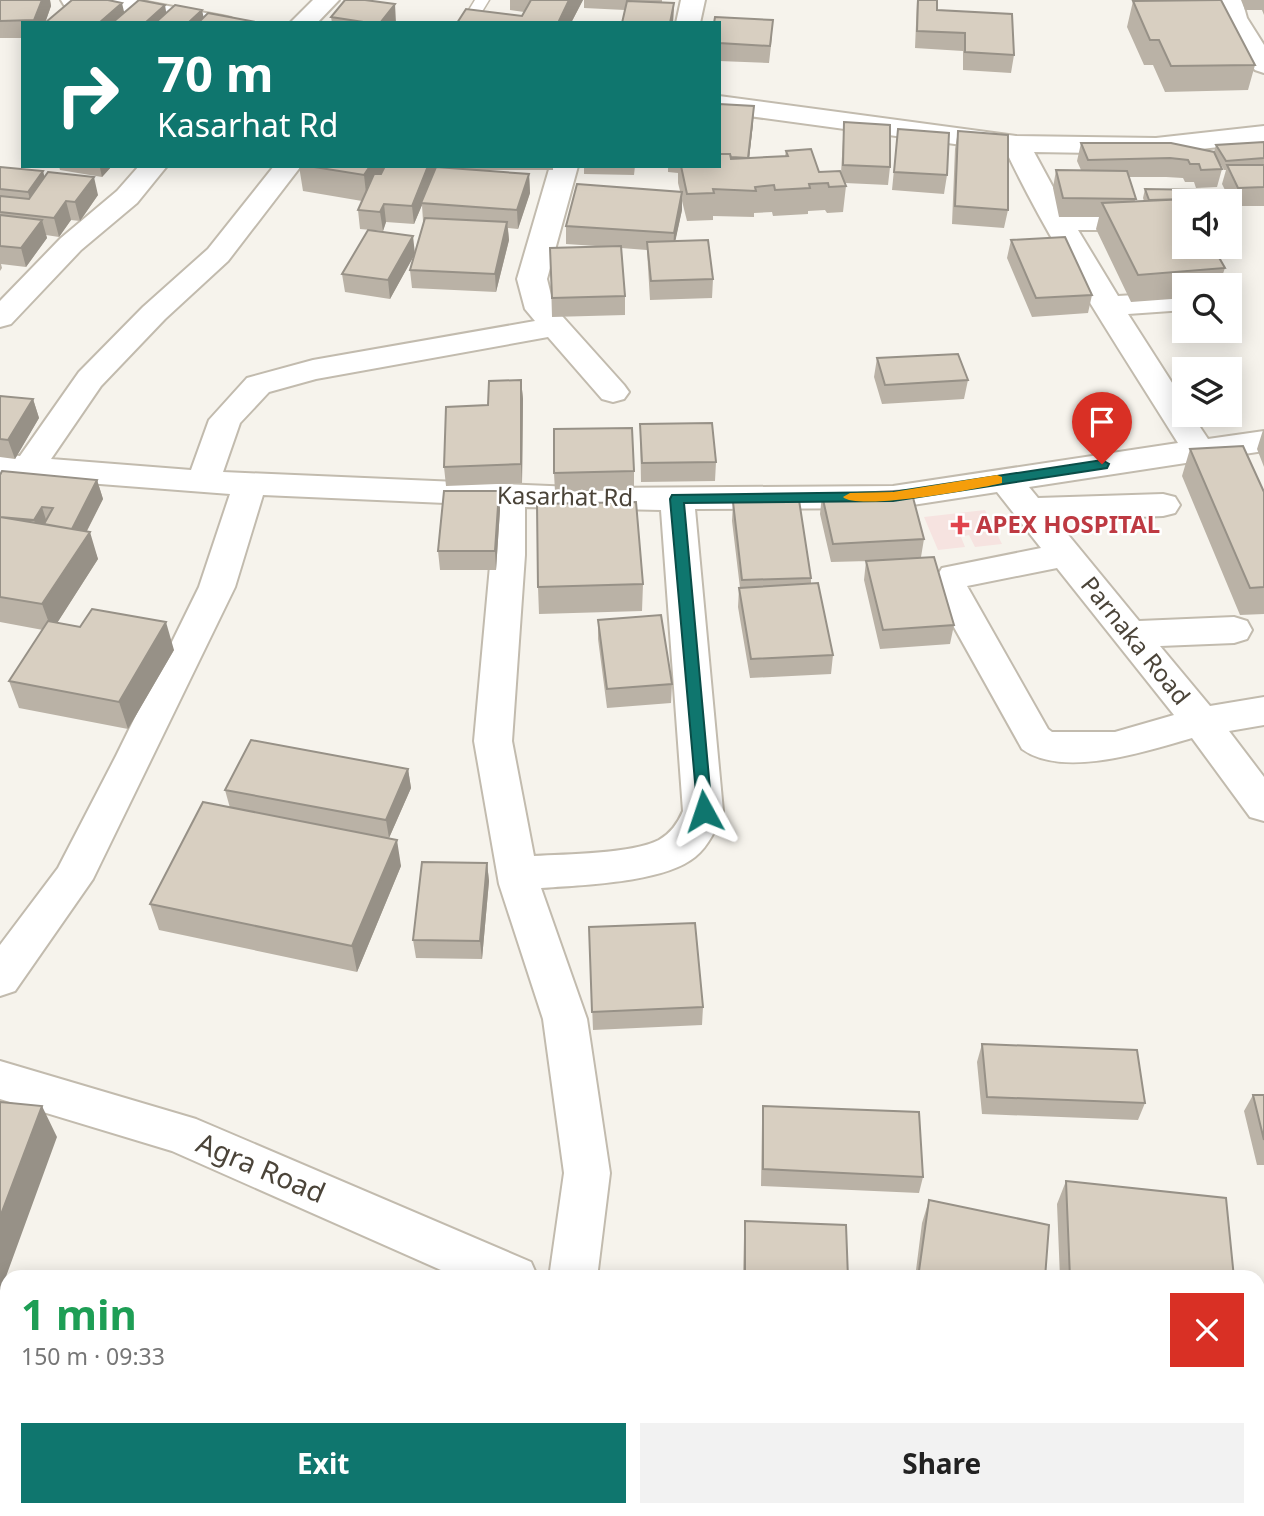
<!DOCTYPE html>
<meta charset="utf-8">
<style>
body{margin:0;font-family:"Noto Sans",sans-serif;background:#f2f2f2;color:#222;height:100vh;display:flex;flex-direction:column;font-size:26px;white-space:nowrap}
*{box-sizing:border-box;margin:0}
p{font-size:23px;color:#767676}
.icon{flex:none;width:38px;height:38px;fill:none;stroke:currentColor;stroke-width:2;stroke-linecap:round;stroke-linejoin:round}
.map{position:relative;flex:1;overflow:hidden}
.side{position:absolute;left:0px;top:1270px;width:1265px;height:247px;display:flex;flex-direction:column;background:#fff;border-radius:21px 21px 0 0;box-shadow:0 4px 18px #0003}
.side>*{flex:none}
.top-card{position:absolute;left:21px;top:21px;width:700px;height:147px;border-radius:0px;box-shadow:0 4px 18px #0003;background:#0f766e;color:#fff;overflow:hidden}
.fabs{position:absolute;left:1172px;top:189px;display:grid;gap:14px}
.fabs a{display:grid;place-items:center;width:70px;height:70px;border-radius:0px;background:#fff;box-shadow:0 4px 18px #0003;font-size:35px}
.pin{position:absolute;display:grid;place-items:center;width:60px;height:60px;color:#fff;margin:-72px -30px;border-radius:50% 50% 50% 0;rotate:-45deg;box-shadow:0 0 7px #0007}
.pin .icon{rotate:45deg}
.me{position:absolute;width:77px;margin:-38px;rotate:355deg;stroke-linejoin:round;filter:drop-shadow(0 0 5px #0008)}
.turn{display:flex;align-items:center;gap:24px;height:147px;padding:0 21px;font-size:32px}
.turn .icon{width:91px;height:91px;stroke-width:2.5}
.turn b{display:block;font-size:49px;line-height:60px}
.round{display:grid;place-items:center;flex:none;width:74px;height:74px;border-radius:0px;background:#f2f2f2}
.headline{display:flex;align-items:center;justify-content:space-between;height:119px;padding:0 21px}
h1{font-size:42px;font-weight:700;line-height:52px;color:#1e9e55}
.cta{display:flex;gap:14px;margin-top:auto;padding:14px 21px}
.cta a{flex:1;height:80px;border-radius:0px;background:#0f766e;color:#fff;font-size:28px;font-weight:700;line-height:80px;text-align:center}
.cta a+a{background:#f2f2f2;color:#222}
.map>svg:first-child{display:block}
</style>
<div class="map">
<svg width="1264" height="1516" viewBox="0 0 1264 1516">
<rect width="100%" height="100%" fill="#f6f3ec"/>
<path fill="#f6e3e0" d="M985,510l17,34 -27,3 -6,-12 -8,2 4,10 -27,3 -14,-33z"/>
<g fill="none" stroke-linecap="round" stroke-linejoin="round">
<g stroke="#c2bbae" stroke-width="3">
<path id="lane" d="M475,0h14l-14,23h-14z"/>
</g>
<g stroke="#c2bbae" stroke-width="4">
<path id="street" d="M61,0h75l86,16 9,2 3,5h-53l-68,-13 -49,-5z
M313,0h26l-22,23h-27z
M681,0h24l-5,23h-24z
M1218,0h24l5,18 17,27v28l-9,-3 -4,-5 -28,-47z
M719,96l297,40 140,2 108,-12v16l-108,12 -122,-2 33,61h118v17h-107l40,66 67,-4v18l-57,4 57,89v12h7l16,24 56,-8v20l-235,36 9,11 125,-4 12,3 5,8 -5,8 -12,3 -107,4 83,101 95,-4 13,4 5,9 -5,9 -13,4 -74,3 50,60 54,-9v28l-35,6 35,46v44l-14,-4 -58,-79c-45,13 -129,41 -170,11l-91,-163 11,-18 99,-20 -44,-56 -104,16 -198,1 28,302c-6,16 -14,35 -28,46 -32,26 -114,28 -154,31l46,131 23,154 -13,105h-48l15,-105 -21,-154 -44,-135 -25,-143 17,-186v-50l-228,-10 -28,92 -142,292 -78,112 -15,5v-51l58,-77 58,-112 83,-169 31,-93 -195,-15c-12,9 -20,14 -35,10v-35l20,2 59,-84 64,-65 65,-58 66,-83h27l-73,95 -63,58 -64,67 -50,73 140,11 18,-50 38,-42 66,-18 222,-39 -10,-12 -8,-30 33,-113h28l-31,113 7,28 70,78 5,7 -5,7 -11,3 -11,-3 -54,-62 -232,42 -47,13 -29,31 -17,49 374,16 296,-2 285,-43c-59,-95 -124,-191 -172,-292l-287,-39zM525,507l136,3 22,301c-5,12 -12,22 -24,29 -28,14 -92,14 -125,16l-22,-115 13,-186zM1057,568l117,147 -59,17h-63l-4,-3 -81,-143z
M139,166h28l-30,37 -56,47 -70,74 -11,3v-26l61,-63 56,-47z
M0,1061l196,58 335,143 7,16h-79l-287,-127 -172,-52z
M1055,1510h77l2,6h-77z"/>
</g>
<use href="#lane" fill="#fff" fill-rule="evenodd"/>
<use href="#street" fill="#fff" fill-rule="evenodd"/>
</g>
<path fill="#bab2a6" d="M0,0h50l1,6 -6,17h-22v15h-23z
M510,0h73l-12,23h-114l65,-7 2,-4 -14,-2z
M584,0h78v2l12,1 -1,20h-51l3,-13 -41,-2z
M917,0h20v10l77,45 -3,18 -48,-3v-19l-48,-3z
M1241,0h23v15l-2,-5h-17z
M1133,1l122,64 -7,25 -83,2 -12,-27h-9l-17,-38z
M331,17l66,5 -65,1z
M719,23l53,14 -3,26 -50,-2z
M844,122l46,45 -2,18 -43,-2 1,3 -3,26 -16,1 -2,-3 -17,1v3l-35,2 -1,-4 -18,1v4l-41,-1v4l-26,1 -5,-20v9l-7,31 38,38 -1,19 -62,2 -3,-50 -26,-2 4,48v19l-73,2 -2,-69 46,-2 -30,-2v-18l114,-35 -2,-8v-10l-10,-1v-6h51l34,-42 -4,34 36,-2 1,-5 33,21 22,1z
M898,129l49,46 -3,19 -52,-4z
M958,131l50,79 -4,18 -52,-4 3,-75z
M1264,142v64h-31l-11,-22 4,-14h-2l-4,-7 2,6 -5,18 -21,1 -2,-6h-9l-2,-4 -17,-1h-37l6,24h9l-1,-3 2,-9 40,12 40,67 -6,17h-34v13l-54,4 -35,-73 3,-12h-40l-6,-29 3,-18h25l-4,-9 4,-18 133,9 2,-7z
M59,166h53l-10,11 -42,-7z
M299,166h139l7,2 -1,-2h109v4h-75l51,4 1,19 -12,36 -10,-1 1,12 -13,52 -84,-4 -2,-18 4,-15 -24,44 -45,-7 -3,-18 73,-21 9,-32h-1l-1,-16 -8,19 -28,-2 -3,9 -23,-2 -2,-19 4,-9 -59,-10z
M584,166h51l-1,9 -50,-1z
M0,167l45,10 53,18 -18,26 -9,-1 -12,17 -13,-2 1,3 -21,29 -25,-3 1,4 -2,3z
M1011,240l81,55 -4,18 -56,4 -25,-59z
M877,358l91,22 -4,19 -82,5 -8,-27z
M521,380l2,19 -1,84 -76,3 -2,-19 44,-62z
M0,396l33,3 6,19 -24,41 -15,-2z
M640,424l76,38 -1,19 -74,1z
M1263,430h1v37l-7,-18z
M1190,449l74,43v122l-24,1 -58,-139z
M634,471v19l-79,2 -1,-19z
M0,475l97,5 6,19 -16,32 11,28 -41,64 117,27 -46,79 -109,-21 -10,-27 34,-51 -43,-8z
M499,491l1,19 -4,60h-56l-2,-19z
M822,495l102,44 -3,18 33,68 -4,19 -70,5 -16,-69 2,-19h2l-37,1 -11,-48z
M733,502l78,76v6l22,71 -2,19 -81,4 -12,-71 1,-19h1l-8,-67z
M643,584l-1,27 -103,3 -1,-27z
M598,620l74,64 -1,19 -64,5 -9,-69z
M408,769l3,19 -22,50 12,28 -44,106 -198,-42 -9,-26 80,-96 -5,-18z
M487,863l2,18 -7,78 -66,-1 -3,-18z
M589,927l114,80 -1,18 -109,5z
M982,1044l163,59 -7,17 -156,-6 -5,-52z
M1253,1095h11v70h-7l-13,-54z
M763,1106l160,71 -4,16 -158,-7 1,-63z
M1066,1181l168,97h-174l-3,-74z
M929,1200l116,78h-130l7,-55z
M745,1221l103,57h-105l1,-41z"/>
<path fill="#979187" d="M42,0h8l1,6 -6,17h-10l-1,-3z
M569,0h14l-12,23h-13z
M122,3l4,17 -3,3h-24z
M674,3l-1,20h-3z
M395,4l1,19h-16z
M165,5l3,18h-23z
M202,10l3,13h-17z
M754,106l-1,18 -6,53 1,-19z
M101,166h11l-10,11 -2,-9z
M370,166h18l-21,36 -3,-27z
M428,166h10l-15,37h-2l1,2 -8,19 -2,-18z
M43,171l5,18 -15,21 -5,-18z
M529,174l1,19 -12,36 -1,-19z
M94,177l4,18 -18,26 -5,-19z
M682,192v18l-9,42 1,-19z
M66,201l5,19 -12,17 -5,-19z
M384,204l2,18 -3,9 -3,-19z
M42,220l5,18 -21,29 -5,-19z
M507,222l2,18 -13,52 -1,-18z
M413,236l2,18 -25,45 -2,-19z
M521,380l2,19 -1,84 -1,-19z
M33,399l6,19 -24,41 -7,-19z
M97,480l6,19 -25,49 -6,-19z
M499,491l1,19 -4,60 -1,-19z
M42,507l6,19 -8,13 -6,-19z
M90,532l8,27 -46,72 -10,-27z
M166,622l8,28 -46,79 -9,-27z
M408,769l3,19 -22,50 -3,-18z
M397,840l4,26 -44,106 -5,-26z
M487,863l2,18 -7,78 -2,-18z
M42,1106l15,31 -57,156v-76z"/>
<path fill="#d8cfc1" stroke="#979187" stroke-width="2" d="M0,0h42l-8,20 -34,1z
M72,0h36l14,3 -23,20 -53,-1z
M139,0l26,5 -20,18h-33z
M345,0h20l30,4 -15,19h-10l-39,-6z
M531,0h38l-11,23h-101l9,-14 56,7z
M918,0h19v10l75,4 2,41 -49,-3v-19l-48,-2z
M1220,0h1l34,65 -84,1 -12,-26h-9l-17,-39z
M627,1l47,2 -4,20h-48z
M175,5l27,5 -14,13h-33z
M208,13l53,10h-63z
M715,17l58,3 -3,26 -51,-3v-20h-5z
M719,104l35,2 -6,52 -17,-1 -1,-3h-11z
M844,122l46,3v42l-47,-2z
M898,129l51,4 -2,42 -53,-3z
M958,131l50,4v75l-53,-4z
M1264,142v16l-38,3 -10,-16z
M1081,143h90l43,9 8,17 -21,1 -2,-6h-9l-2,-4 -18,-2 -82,2z
M811,149l8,23 21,-1 6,15 -17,1 -1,-4 -19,1 1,4 -35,2 -1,-5 -19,2 1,4 -43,-2 1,4 -27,1 -6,-28h38v-12h11l1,5 57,-3 -2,-5z
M1227,165h37v22l-26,1z
M308,166h62l-6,9z
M385,166h43l-16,40 -28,-2 -4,8 -22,-2 16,-36h7z
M0,167l43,4 -15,21 -28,-3z
M436,167l93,7 -12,36 -96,-7z
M1056,170l71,1 9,28 -73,-1z
M48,172l46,5 -19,25 -9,-1 -12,17 -54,-6v-16l29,3z
M577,184l105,8 -8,41 -108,-7z
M1145,189l57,1 3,11h-17l-1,-2 -38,1z
M1187,199l1,2h-3v46h28l12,21 -87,7 -36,-72z
M0,215l42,5 -21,28 -21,-2z
M425,218l82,4 -12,52 -85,-4z
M368,230l45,6 -25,44 -46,-6z
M1065,237l27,58 -56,3 -25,-58z
M708,240l5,39 -62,2 -4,-39z
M621,246l4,50 -73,2 -2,-50z
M958,354l10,26 -83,5 -8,-27z
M521,380v84l-77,3 2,-60 42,-2 1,-24z
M0,396l33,3 -25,41 -8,-1z
M712,423l4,39 -74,1 -2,-39z
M632,428l2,43 -80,2v-44z
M1243,446l21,46v95l-14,1 -60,-139z
M2,471l95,9 -25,49 -28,-5 9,-16 -11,-1 -8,13 -34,-3v-42z
M911,490l13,49 -91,5 -11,-49z
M444,491h55l-4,60h-57z
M799,500l12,78 -69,2 -9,-78z
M636,502l7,82 -105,3 -1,-83z
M0,517l90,15 -48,72 -42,-7z
M934,557l20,68 -71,5 -17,-69z
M818,583l15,72 -82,4 -12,-71z
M92,609l74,13 -47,80 -110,-21 39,-60 32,6z
M661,615l11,69 -65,5 -9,-69z
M251,740l157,29 -22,51 -161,-30z
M203,802l194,38 -45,106 -202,-42z
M422,862l65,1 -7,78 -67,-1z
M695,923l8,84 -111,5 -3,-85z
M982,1044l155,6 8,53 -158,-6z
M1253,1095h11v45z
M0,1102l42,4 -42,111z
M763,1106l156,6 4,65 -160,-8z
M1066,1181l160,17 8,80h-164z
M929,1200l120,25 -4,53h-127z
M745,1221l101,4 2,53h-103z
M838,1510l30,6h-31z"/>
<path fill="#0f766e" stroke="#0a4d48" stroke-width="2" d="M1102,460l7,4 -2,4 -214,33 -209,2 28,308 -8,7 -6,-2 -28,-317 2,-4 221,-3z"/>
<path fill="#f59e0b" d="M997,475l5,2v6c-23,6 -145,28 -159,14l7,-4 43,-1z"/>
<path fill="#e0444e" stroke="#fff" stroke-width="2.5" d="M956.5 514.5h7v7h7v7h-7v7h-7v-7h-7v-7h7z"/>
<g text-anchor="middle" stroke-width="5" stroke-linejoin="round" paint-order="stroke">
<g font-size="24" fill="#4b4439" stroke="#fff">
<text transform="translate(565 497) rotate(1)" y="8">Kasarhat Rd</text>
<text transform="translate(1135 641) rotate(51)" y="8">Parnaka Road</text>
</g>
<g font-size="24" font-weight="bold" fill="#be3a42" stroke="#fff" text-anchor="start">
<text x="976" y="533">APEX HOSPITAL</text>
</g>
<g font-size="28" fill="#4b4439" stroke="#fff">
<text transform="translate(261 1168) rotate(23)" y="10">Agra Road</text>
</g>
</g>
</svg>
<div class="fabs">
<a><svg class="icon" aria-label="sound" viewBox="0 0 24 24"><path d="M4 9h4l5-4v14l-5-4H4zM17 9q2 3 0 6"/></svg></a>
<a><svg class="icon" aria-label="search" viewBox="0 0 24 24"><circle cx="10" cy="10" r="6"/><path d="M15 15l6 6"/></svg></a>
<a><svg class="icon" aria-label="layers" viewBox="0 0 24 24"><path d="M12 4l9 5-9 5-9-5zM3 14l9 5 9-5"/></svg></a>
</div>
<div class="pin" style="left:1102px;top:464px;background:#d93025"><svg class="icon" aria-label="arrive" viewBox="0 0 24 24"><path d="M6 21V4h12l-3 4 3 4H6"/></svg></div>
<svg class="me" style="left:704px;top:811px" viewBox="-20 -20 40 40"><path d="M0-17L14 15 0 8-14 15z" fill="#0f766e" stroke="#fff" stroke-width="4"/></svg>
<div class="top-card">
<div class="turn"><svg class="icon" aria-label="right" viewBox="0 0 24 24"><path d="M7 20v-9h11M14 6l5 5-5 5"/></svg><div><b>70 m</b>Kasarhat Rd</div></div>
</div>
<section class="side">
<div class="headline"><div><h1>1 min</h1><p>150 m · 09:33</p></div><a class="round" style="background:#d93025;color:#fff"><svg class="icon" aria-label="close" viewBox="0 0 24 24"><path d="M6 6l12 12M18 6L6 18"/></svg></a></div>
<div class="cta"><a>Exit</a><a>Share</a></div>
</section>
</div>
